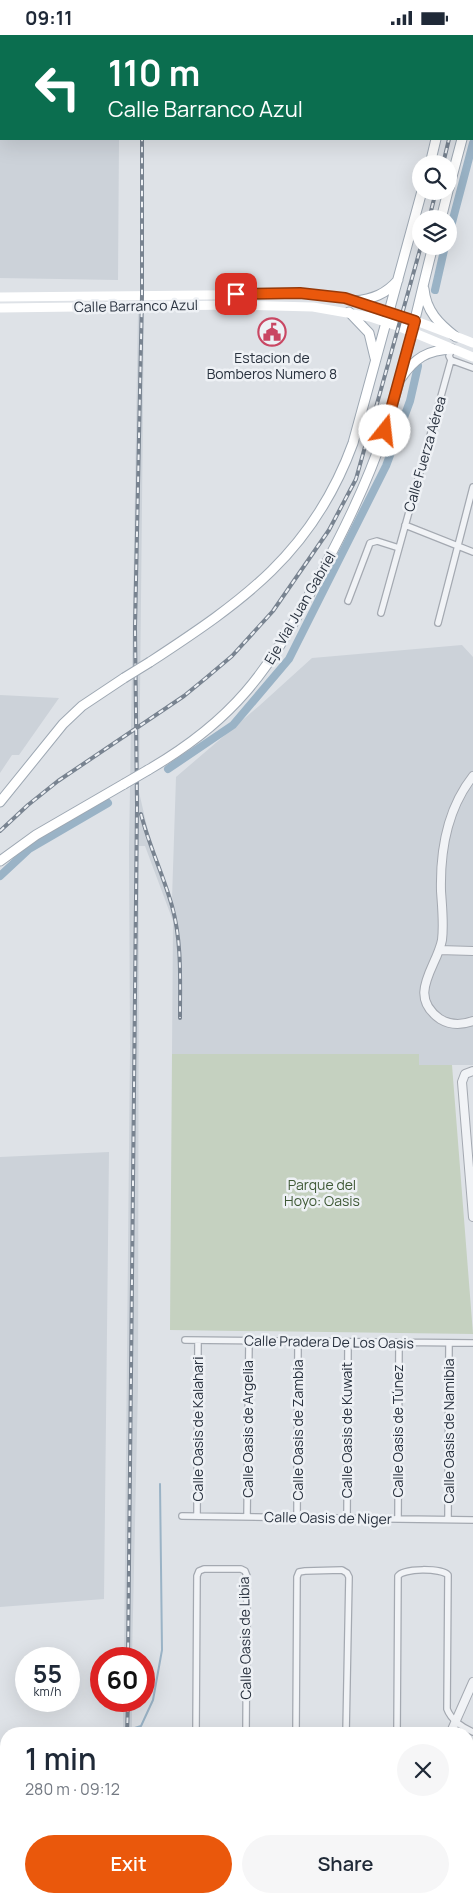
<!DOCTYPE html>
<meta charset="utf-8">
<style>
body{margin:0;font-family:Manrope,sans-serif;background:#f6f6f7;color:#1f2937;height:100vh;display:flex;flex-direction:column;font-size:19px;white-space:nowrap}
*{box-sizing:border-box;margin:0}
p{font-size:16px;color:#747a83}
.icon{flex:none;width:28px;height:28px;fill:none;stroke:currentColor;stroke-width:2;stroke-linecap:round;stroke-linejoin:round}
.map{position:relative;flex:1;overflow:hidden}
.sheet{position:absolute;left:0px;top:1692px;width:474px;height:176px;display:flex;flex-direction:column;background:#fff;border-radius:20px 20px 0 0;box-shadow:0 5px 20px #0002}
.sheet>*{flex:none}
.top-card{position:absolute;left:0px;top:0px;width:474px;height:105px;box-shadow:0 5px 20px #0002;background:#0b6e4f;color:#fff;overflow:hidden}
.fabs{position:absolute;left:412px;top:120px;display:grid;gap:10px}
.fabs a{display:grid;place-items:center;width:45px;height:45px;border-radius:50%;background:#fff;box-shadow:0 5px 20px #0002;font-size:25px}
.speed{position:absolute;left:15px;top:1612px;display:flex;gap:10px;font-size:25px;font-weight:700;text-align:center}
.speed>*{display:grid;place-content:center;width:65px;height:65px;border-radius:50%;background:#fff;box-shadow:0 5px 20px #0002;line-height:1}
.speed small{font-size:12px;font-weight:400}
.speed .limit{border:8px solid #d22;background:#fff;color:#111}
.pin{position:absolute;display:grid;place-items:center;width:42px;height:42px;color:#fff;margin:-21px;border-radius:10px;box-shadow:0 2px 8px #0006}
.me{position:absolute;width:55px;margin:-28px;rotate:16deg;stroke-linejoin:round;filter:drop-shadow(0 0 4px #0008)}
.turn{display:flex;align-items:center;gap:18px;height:105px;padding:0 25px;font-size:22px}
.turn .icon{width:65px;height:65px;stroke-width:2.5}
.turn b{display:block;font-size:35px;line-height:42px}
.round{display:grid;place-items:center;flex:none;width:52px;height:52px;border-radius:26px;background:#f6f6f7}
.summary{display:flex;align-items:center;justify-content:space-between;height:85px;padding:0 25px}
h1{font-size:30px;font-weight:600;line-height:38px}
.primary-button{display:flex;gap:10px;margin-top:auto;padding:10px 25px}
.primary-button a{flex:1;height:58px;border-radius:30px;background:#ea580c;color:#fff;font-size:20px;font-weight:600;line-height:58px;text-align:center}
.primary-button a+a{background:#f6f6f7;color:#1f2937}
.status{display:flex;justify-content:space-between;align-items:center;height:35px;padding:0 25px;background:#fff;direction:ltr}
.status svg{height:14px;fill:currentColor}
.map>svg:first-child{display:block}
</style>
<div class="status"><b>09:11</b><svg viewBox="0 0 49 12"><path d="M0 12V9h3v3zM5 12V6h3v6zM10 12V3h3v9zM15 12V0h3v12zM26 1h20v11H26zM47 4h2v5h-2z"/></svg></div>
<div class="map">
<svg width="473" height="1868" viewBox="0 0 473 1868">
<rect width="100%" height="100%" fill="#dee2e7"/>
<path fill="#ccd2d9" d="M0,73l1,31h118l-1,141 -118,-2z
M138,276l6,1 -5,480 12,52 21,55 4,-122 83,-71 53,-48 150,-13 11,12v408h-54v-11h-247l1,-133 -28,-75h-6l-1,541 -6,272h-8l6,-613 -1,-199z
M0,660l59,3 -40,57h-7l-12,18z
M109,1117l-5,447 -104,8v-450z
M123,1666h9v33h-9z"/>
<path fill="#c5d1c0" d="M172,1019h247v11h33l21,269 -303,-4z"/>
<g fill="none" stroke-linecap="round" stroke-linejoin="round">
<path stroke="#9ab3c6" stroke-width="2" d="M116,1699l25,-8 12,-26 9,-50 -2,-166
M0,1807l6,-5"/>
<path stroke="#9ab3c6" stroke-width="8" d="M449,199l24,-91
M435,255l10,-44
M168,734l65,-44 56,-66 97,-193 24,-65 8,-35
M0,841l29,-27 79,-46"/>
<g stroke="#a4a9b1" stroke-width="8">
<path id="minor" d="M451,325l22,8
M405,490l68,27
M348,566l22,-58 7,-2 22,7
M381,578l70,-253 -2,-4 3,-7
M438,588l35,-136
M185,1305l288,3
M182,1481l291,4
M197,1481l1,-175
M247,1482l2,-176
M297,1483l1,-176
M347,1483l1,-176
M398,1484l1,-177
M448,1484l1,-176
M196,1696l1,-155 2,-5 5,-2h37l4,2 2,5 -1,156
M296,1697l1,-155 2,-5 6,-1 37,-1 5,3 2,4 -3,156
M177,1699l19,-3 255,2
M397,1699l1,-158c5,-8 43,-8 50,-1l-1,134c4,11 16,19 26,23
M468,1752l5,2
M468,1809l5,3
M452,1862l10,6
M175,1868v-6"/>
</g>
<g stroke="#a4a9b1" stroke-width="10">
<path id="tertiary" d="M473,741c-26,33 -33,74 -32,115 1,15 3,33 1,49 -5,27 -36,55 -2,79 10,6 22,6 33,2
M439,915l34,1
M473,1036l-8,3 -3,8 11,135
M450,1699l23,-52
M388,1868l1,-6"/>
</g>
<g stroke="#9ea8b3" stroke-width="11">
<path id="primary" d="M463,1v-1
M472,63l1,-2
M430,129l6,-25
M449,153l13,-49
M441,184l7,-28
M424,254c2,22 15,35 32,48
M354,266c19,-2 32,-7 44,-21
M349,277l20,21 6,25
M401,343c14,-20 26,-28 51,-29
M150,627c93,-61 163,-109 203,-219l69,-252
M148,735c86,-50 119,-97 165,-182 27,-50 53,-101 71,-155 20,-61 33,-125 49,-187
M0,767l63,-78 19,-18 42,-28
M0,826l36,-26 88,-51"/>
</g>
<use href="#minor" stroke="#f1f3f6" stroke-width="5.5"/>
<use href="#tertiary" stroke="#f1f3f6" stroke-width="8"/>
<path stroke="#fff" stroke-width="9" d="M0,262l314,-3c55,7 108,29 159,49
M0,273l233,-3 80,2 57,10 30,10 73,30"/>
<use href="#primary" stroke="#fff" stroke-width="9"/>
<g stroke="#788390" stroke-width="4">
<path id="rail" d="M143,0v1
M472,15l1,-1
M443,129l6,-25
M429,184l7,-28
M141,779c8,32 22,60 31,92 10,36 8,74 8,112
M0,796l28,-26 30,-24 126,-85 22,-18 26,-22 41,-45 56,-81 27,-51 65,-233
M128,1624l9,-855 -2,-176 7,-333v-156
M127,1699l1,-33
M126,1868v-6"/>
</g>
<use href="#rail" stroke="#eef1f5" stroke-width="2" stroke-dasharray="5.5" stroke-linecap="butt"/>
<g stroke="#9ea8b3" stroke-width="11" stroke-linecap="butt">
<path id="primary-bridge" d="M124,643l26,-16
M124,749l24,-14"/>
</g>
<use href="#primary-bridge" stroke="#fff" stroke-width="9"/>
</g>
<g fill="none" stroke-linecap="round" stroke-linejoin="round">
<g stroke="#983908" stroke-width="12">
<path id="route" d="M236,259l64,-1 45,5 70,23 -30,110"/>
</g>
<use href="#route" stroke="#ea580c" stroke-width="9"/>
</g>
<defs>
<g id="civic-ring" transform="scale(1.4375)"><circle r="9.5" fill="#eef1f5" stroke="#c94763" stroke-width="1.5"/><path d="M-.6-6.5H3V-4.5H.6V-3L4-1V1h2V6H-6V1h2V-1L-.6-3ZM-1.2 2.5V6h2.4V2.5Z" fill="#c94763"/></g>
</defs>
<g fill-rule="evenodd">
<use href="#civic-ring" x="272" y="297"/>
</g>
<g text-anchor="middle" stroke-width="5" stroke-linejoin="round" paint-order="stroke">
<g font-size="14" fill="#28313e" stroke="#eef1f5">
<text transform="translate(136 271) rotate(-1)" y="5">Calle Barranco Azul</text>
<text transform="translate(425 419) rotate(-74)" y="5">Calle Fuerza Aérea</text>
<text transform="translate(300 573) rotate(-60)" y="5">Eje Vial Juan Gabriel</text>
<text transform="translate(329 1307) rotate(1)" y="5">Calle Pradera De Los Oasis</text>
<text transform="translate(198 1394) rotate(-90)" y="5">Calle Oasis de Kalahari</text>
<text transform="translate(248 1394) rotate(-90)" y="5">Calle Oasis de Argelia</text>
<text transform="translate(298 1395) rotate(-90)" y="5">Calle Oasis de Zambia</text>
<text transform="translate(347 1395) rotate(-90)" y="5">Calle Oasis de Kuwait</text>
<text transform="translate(398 1396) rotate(-90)" y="5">Calle Oasis de Túnez</text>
<text transform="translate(449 1396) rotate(-90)" y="5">Calle Oasis de Namibia</text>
<text transform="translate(328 1483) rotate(1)" y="5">Calle Oasis de Niger</text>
<text transform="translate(245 1603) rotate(-91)" y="5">Calle Oasis de Libia</text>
</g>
<g font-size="14" fill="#28313e" stroke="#eef1f5">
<text x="272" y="328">Estacion de<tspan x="272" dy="16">Bomberos Numero 8</tspan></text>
</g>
<g font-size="14" fill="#3f5936" stroke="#eef1f5">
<text x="322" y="1155">Parque del<tspan x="322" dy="16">Hoyo: Oasis</tspan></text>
</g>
</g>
</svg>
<div class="fabs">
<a><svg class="icon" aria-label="search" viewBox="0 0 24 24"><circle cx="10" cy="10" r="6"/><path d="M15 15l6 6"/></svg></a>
<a><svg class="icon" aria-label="layers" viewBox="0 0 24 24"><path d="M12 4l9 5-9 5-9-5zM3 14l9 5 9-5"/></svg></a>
</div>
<div class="speed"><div>55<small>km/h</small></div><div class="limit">60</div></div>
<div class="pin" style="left:236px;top:259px;background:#d93025"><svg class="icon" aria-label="arrive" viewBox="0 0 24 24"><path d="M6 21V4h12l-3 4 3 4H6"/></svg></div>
<svg class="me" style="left:385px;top:396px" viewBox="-20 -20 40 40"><circle r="19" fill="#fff"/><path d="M0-13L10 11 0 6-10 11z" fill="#ea580c"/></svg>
<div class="top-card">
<div class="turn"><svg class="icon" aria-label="left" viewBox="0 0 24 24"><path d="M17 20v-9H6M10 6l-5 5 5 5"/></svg><div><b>110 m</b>Calle Barranco Azul</div></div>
</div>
<section class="sheet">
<div class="summary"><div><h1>1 min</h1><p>280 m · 09:12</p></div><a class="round"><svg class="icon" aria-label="close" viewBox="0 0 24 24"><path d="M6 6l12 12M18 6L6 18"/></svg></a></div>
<div class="primary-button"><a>Exit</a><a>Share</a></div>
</section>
</div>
